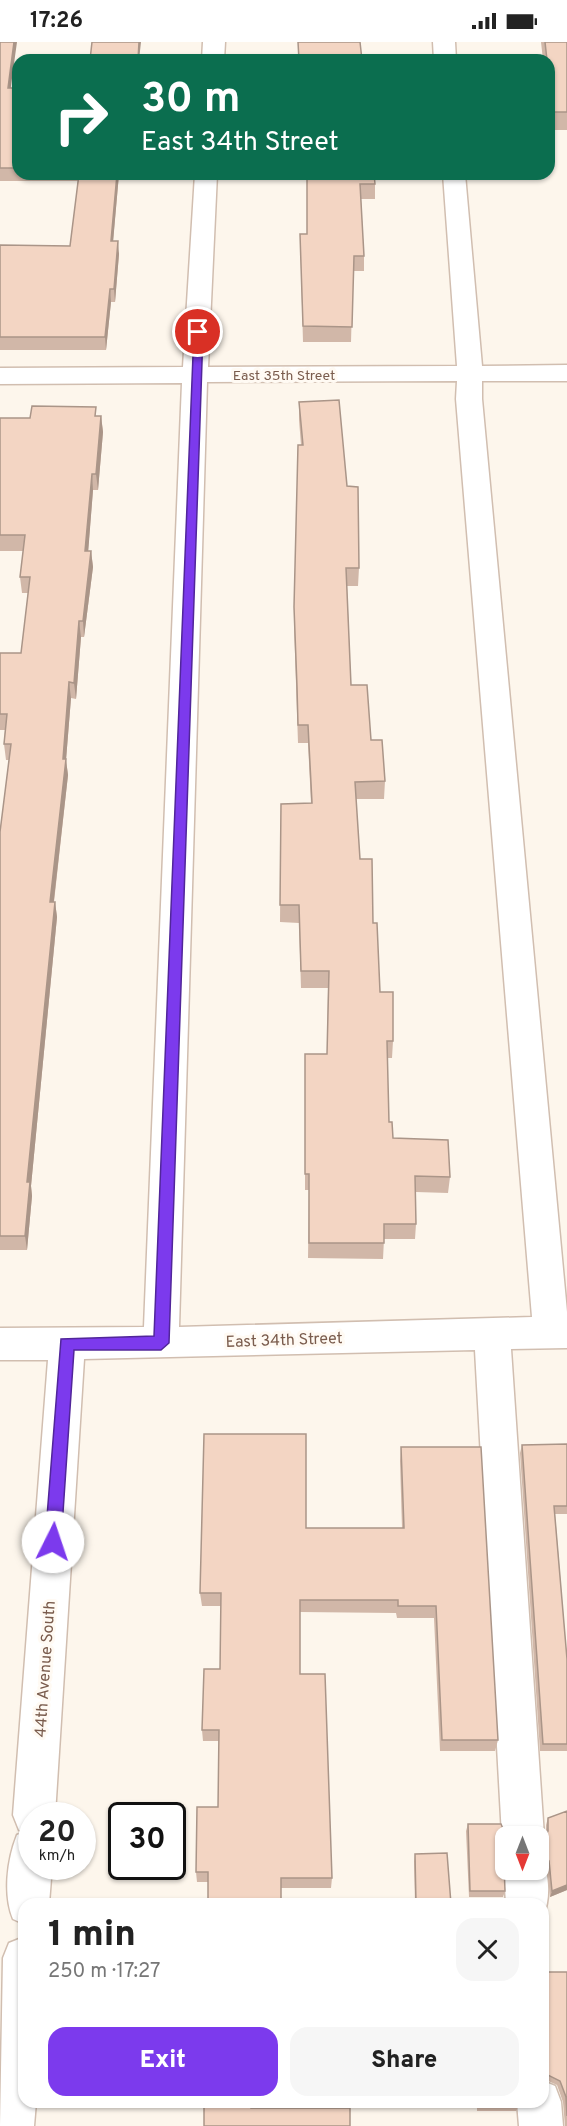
<!DOCTYPE html>
<meta charset="utf-8">
<style>
body{margin:0;font-family:Overpass,sans-serif;background:#f6f6f6;color:#222;height:100vh;display:flex;flex-direction:column;font-size:22px;white-space:nowrap}
*{box-sizing:border-box;margin:0}
p{font-size:20px;color:#767676}
.icon{flex:none;width:33px;height:33px;fill:none;stroke:currentColor;stroke-width:2;stroke-linecap:round;stroke-linejoin:round}
.map{position:relative;flex:1;overflow:hidden}
.sheet{position:absolute;left:18px;top:1856px;width:531px;height:210px;display:flex;flex-direction:column;background:#fff;border-radius:18px;box-shadow:0 2px 4px #0004}
.sheet>*{flex:none}
.hud{position:absolute;left:12px;top:12px;width:543px;height:126px;border-radius:18px;box-shadow:0 2px 4px #0004;background:#0b6e4f;color:#fff;overflow:hidden}
.needle{width:39px;rotate:180deg}
.tools{position:absolute;left:495px;top:1784px;display:grid;gap:12px}
.tools a{display:grid;place-items:center;width:54px;height:54px;border-radius:12px;background:#fff;box-shadow:0 2px 4px #0004;font-size:30px}
.speed{position:absolute;left:18px;top:1760px;display:flex;gap:12px;font-size:30px;font-weight:700;text-align:center}
.speed>*{display:grid;place-content:center;width:78px;height:78px;border-radius:50%;background:#fff;box-shadow:0 2px 4px #0004;line-height:1}
.speed small{font-size:15px;font-weight:400}
.speed .limit{border:3px solid #111;border-radius:9px;background:#fff;color:#111}
.pin{position:absolute;display:grid;place-items:center;width:51px;height:51px;color:#fff;margin:-26px;border:3px solid #fff;border-radius:50%;box-shadow:0 2px 6px #0007}
.me{position:absolute;width:66px;margin:-33px;rotate:4deg;stroke-linejoin:round;filter:drop-shadow(0 0 4px #0008)}
.turn{display:flex;align-items:center;gap:21px;height:126px;padding:0 30px;font-size:27px}
.turn .icon{width:78px;height:78px;stroke-width:2.5}
.turn b{display:block;font-size:42px;line-height:51px}
.round{display:grid;place-items:center;flex:none;width:63px;height:63px;border-radius:18px;background:#f6f6f6}
.summary{display:flex;align-items:center;justify-content:space-between;height:102px;padding:0 30px}
h1{font-size:36px;font-weight:800;line-height:45px}
.primary-button{display:flex;gap:12px;margin-top:auto;padding:12px 30px}
.primary-button a{flex:1;height:69px;border-radius:18px;background:#7c3aed;color:#fff;font-size:24px;font-weight:800;line-height:69px;text-align:center}
.primary-button a+a{background:#f6f6f6;color:#222}
.status{display:flex;justify-content:space-between;align-items:center;height:42px;padding:0 30px;background:#fff;direction:ltr}
.status svg{height:16px;fill:currentColor}
.map>svg:first-child{display:block}
</style>
<div class="status"><b>17:26</b><svg viewBox="0 0 49 12"><path d="M0 12V9h3v3zM5 12V6h3v6zM10 12V3h3v9zM15 12V0h3v12zM26 1h20v11H26zM47 4h2v5h-2z"/></svg></div>
<div class="map">
<svg width="567" height="2084" viewBox="0 0 567 2084">
<rect width="100%" height="100%" fill="#fdf6ec"/>
<g fill="none" stroke-linecap="round" stroke-linejoin="round">
<g stroke="#d1beb0" stroke-width="3">
<path id="minor" d="M203,0h22l-1,18h-22z
M433,0h22l1,18h-22z
M195,132h22l-9,193 249,-1 -14,-192h22l17,192 85,-1v16h-85v18l85,913v36l-56,1 33,487 -6,13v-13h-32v8l-4,-8 -27,-486 -391,9 -29,456h-23v51h20l-3,38h-25v20l-11,-5c-10,-24 -6,-59 4,-84l8,-3 -6,-2 -6,-15 35,-455h-48v-32l144,-1 38,-944 -182,1v-16l183,-1zM457,339l-1,18 76,918 -353,10 28,-945z
M538,1812c12,16 13,44 5,63v-13h-37l-2,-35 2,-4v4h32z
M24,1895v165h12l-2,24h-34l3,-168 6,-15z
M543,2039l12,5 6,16 2,24h-44l-2,-24h26z"/>
</g>
<use href="#minor" fill="#fff" fill-rule="evenodd"/>
</g>
<path fill="#d1b7a8" d="M0,0l11,46h7v86h101l-6,67 6,13 -4,48h-4l-5,48h-106v-105l70,1 8,-65h-78z
M541,0h26v88h-15l-3,-22v-48h-6z
M307,132l68,10v15h-14l3,57v15h-11l-2,71h-48l-3,-108h7z
M299,360l48,84 12,82 -1,18h-11l4,99 34,96 -1,18h-28l4,60 13,64 7,69 13,49 -1,17h-5l2,64 4,16 57,39 -2,16 -32,-1v32l-1,15h-31l-1,20 -75,-1 1,-68h-4v-136h22l1,-66h-27l-2,-65 -19,-1 1,-118 30,-1 -3,-60h-10l-4,-118 4,-180h3l-2,-25z
M101,374l2,16 -5,58h-5l-5,61h3l2,16 -9,70h-3l-5,62 -5,-1 -5,62 2,15 -14,127h1l2,15 -26,269 1,10 -5,54h-27v-418l9,-72h-3l-2,-16 1,-14h-5v-77h21l7,-60h-6l-2,-16 3,-26h-23v-133h30z
M567,1402v70h-12l12,145v92h-27l-20,-298 2,-8z
M401,1405l97,293 -3,11h-55l-6,-133h-37l-1,-5 -96,-1v62l32,204 -1,10h-50l-73,-6h-11l-1,-10 22,-65 1,-66h-16l-1,-11 18,-61 1,-63h-19l-2,-13 106,-65h96l-2,-67z
M567,1769v79l-17,7 -3,-30 -9,-15v-9l3,2 5,-10v-10l2,-7z
M468,1782l36,40 1,27 -2,6h-34l-3,-66z
M415,1812l36,50h-36l-1,-43z
M567,1930v154h-2l-2,-24 -6,-17 -13,-6z
M477,2060h40l1,5 -2,4h-39z"/>
<path fill="#aa9588" d="M14,0h3l-8,58 -1,-12z
M139,0h2l-2,18h-1z
M117,132h2l-7,80 -1,-13z
M118,199l1,13 -4,48 -1,-13z
M110,247l1,13 -5,48 -1,-13z
M101,374l2,16 -5,58 -2,-16z
M92,432l1,16 -6,77 -2,-16z
M91,509l2,16 -9,70 -1,-16z
M79,579l2,16 -5,62 -2,-16z
M69,640l2,16 -5,62 2,15 -16,142 -2,-15z
M55,860l2,15 -26,269 1,10 -5,54 -2,-14 2,-54z
M567,1843v5l-17,7 2,-6z"/>
<path fill="#f3d5c3" stroke="#aa9588" stroke-width="1.5" d="M0,0h14l-6,46h10v80h-18z
M92,0h47l-1,18h-48z
M298,0h62l2,18h-63z
M545,0h22v70h-13l-5,-37v-15h-2z
M79,132h38l-6,67h7l-4,48h-4l-5,48h-105v-92l70,1z
M307,132h67l1,10h-15l4,72h-10l-2,71 -49,-1 -3,-92h7z
M339,358l8,86 11,1 1,81h-13l5,117h16l4,55h11l3,41 -30,1 5,77h12l1,64h4l3,69h13v49h-6l2,81h3l1,16 55,2 2,37 -35,-1 1,48h-32v19h-75v-69h-4v-120h22l2,-83h-28l-2,-66h-19l1,-101 31,-1 -4,-78h-10l-1,-38 -3,-80 4,-162h5l-4,-43z
M32,364l64,1 -1,9h6l-5,58h-4l-7,77h6l-8,70h-4l-5,62 -5,-1 -6,77h3l-16,143h5l-28,280h3l-5,54h-25v-404l11,-88h-7l3,-30h-7v-61h21l9,-76h-10l5,-42h-25v-117h30z
M204,1392h102v94h98l-3,-81h80l17,293h-56l-6,-134h-38v-6h-98v74h25l7,204h-51v26h-73v-32h-12l1,-65h21l1,-77h-17l2,-61h16l1,-76h-21z
M567,1402v62h-13l13,153v85h-24l-21,-299z
M567,1769v74l-15,6 -3,-30 -9,-15 -2,1v-4l3,2 7,-14v-13z
M468,1782h33l5,12v23l-2,4 1,28h-35z
M510,1790h28v4h-29z
M447,1811l4,51h-35l-1,-50z
M543,1930h24v144l-1,-19 -6,-16 -14,-7 -3,2z
M204,2060h47v6h99v18h-146z
M479,2060h38l1,5h-39z"/>
<path fill="#7c3aed" stroke="#51269a" stroke-width="1.5" d="M194,288l9,2 -34,1011 -8,7h-87l-13,192 -2,5 -6,2 -6,-2 -2,-5 16,-203 93,-3z"/>
<g text-anchor="middle" stroke-width="6" stroke-linejoin="round" paint-order="stroke">
<g font-size="14" fill="#7a5c4d" stroke="#fffaf3">
<text x="284" y="338">East 35th Street</text>
</g>
<g font-size="16" fill="#7a5c4d" stroke="#fffaf3">
<text transform="translate(284 1297) rotate(-2)" y="6">East 34th Street</text>
<text transform="translate(44 1627) rotate(-86)" y="6">44th Avenue South</text>
</g>
</g>
</svg>
<div class="tools">
<a><svg class="needle" viewBox="-14 -14 28 28"><path d="M0-13l5 13h-10z" fill="#e53935"/><path d="M0 13l5-13h-10z" fill="#767676"/></svg></a>
</div>
<div class="speed"><div>20<small>km/h</small></div><div class="limit">30</div></div>
<div class="pin" style="left:198px;top:290px;background:#d93025"><svg class="icon" aria-label="arrive" viewBox="0 0 24 24"><path d="M6 21V4h12l-3 4 3 4H6"/></svg></div>
<svg class="me" style="left:53px;top:1500px" viewBox="-20 -20 40 40"><circle r="19" fill="#fff"/><path d="M0-13L10 11 0 6-10 11z" fill="#7c3aed"/></svg>
<div class="hud">
<div class="turn"><svg class="icon" aria-label="right" viewBox="0 0 24 24"><path d="M7 20v-9h11M14 6l5 5-5 5"/></svg><div><b>30 m</b>East 34th Street</div></div>
</div>
<section class="sheet">
<div class="summary"><div><h1>1 min</h1><p>250 m · 17:27</p></div><a class="round"><svg class="icon" aria-label="close" viewBox="0 0 24 24"><path d="M6 6l12 12M18 6L6 18"/></svg></a></div>
<div class="primary-button"><a>Exit</a><a>Share</a></div>
</section>
</div>
